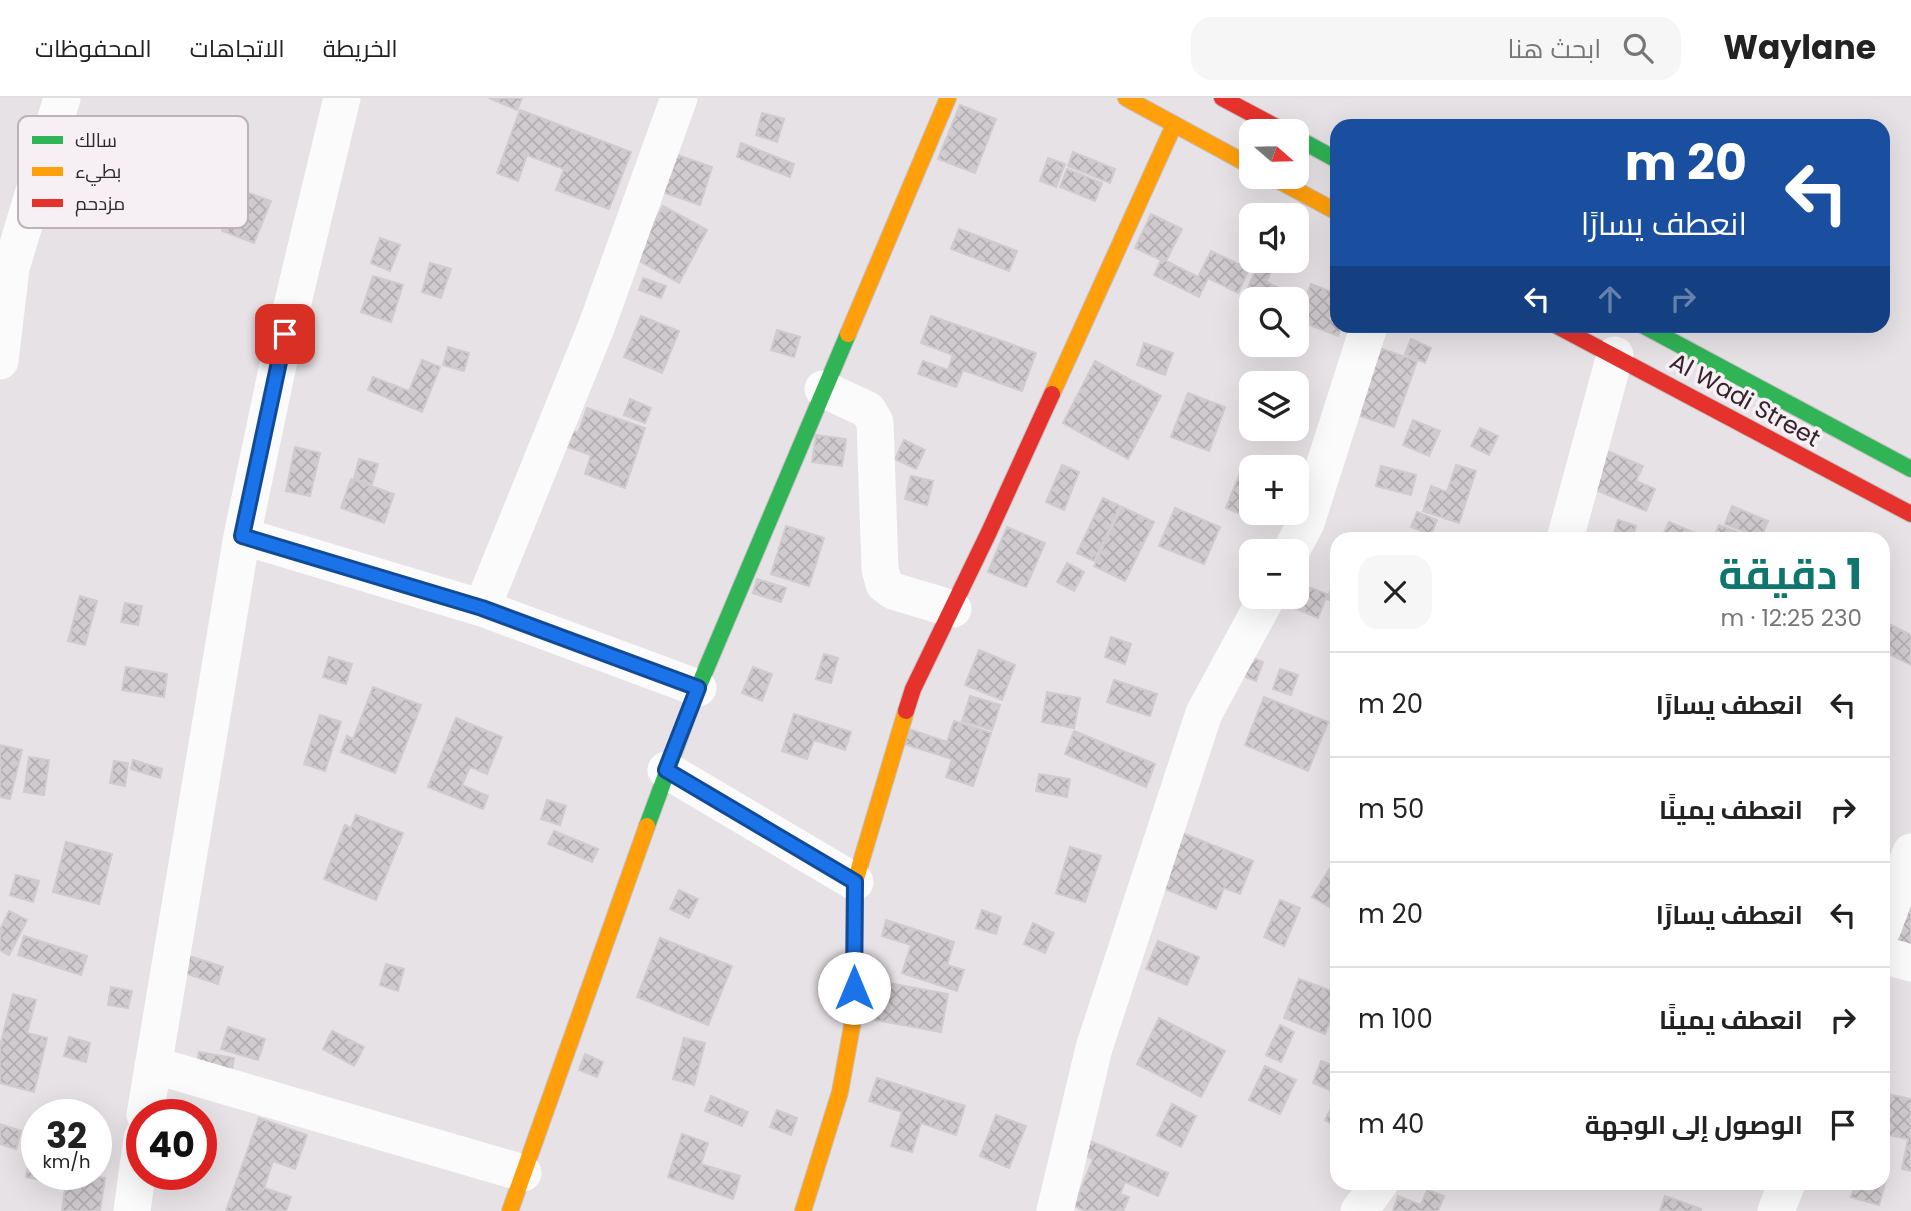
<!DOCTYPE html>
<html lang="ar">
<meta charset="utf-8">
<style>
body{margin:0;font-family:Poppins,Cairo,sans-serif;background:#f6f6f6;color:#222;direction:rtl;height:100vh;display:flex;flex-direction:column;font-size:26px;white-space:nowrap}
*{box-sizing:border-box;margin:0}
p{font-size:23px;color:#767676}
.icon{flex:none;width:38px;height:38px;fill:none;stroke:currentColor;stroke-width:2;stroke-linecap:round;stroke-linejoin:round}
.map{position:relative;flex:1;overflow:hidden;direction:ltr}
.sheet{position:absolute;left:1330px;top:434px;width:560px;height:658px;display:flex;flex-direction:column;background:#fff;border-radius:21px;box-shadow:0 7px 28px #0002;direction:rtl}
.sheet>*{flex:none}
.guide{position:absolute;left:1330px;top:21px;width:560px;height:214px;border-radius:21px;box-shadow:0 7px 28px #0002;direction:rtl;background:#1a4fa0;color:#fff;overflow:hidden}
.needle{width:46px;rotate:110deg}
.fabs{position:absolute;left:1239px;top:21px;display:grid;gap:14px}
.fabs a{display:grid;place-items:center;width:70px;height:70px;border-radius:14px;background:#fff;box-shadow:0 7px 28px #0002;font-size:35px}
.speed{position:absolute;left:21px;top:1001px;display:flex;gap:14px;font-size:35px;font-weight:700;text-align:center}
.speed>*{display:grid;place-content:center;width:91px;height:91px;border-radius:50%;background:#fff;box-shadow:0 7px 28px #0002;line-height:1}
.speed small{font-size:18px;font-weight:400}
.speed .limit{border:10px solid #d22;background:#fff;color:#111}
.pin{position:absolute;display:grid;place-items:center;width:60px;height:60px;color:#fff;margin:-30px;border-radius:14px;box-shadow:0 4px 10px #0006}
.me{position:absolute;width:77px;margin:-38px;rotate:0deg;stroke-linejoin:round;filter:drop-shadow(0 0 5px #0008)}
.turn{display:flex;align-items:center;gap:24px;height:147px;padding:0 28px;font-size:32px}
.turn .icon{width:91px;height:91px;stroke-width:2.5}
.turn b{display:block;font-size:49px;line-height:60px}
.lanes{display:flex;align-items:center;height:66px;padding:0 28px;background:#0003;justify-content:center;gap:35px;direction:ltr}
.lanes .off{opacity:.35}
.round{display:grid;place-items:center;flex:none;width:74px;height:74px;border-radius:21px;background:#f6f6f6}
.summary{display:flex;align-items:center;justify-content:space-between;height:119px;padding:0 28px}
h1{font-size:42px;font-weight:700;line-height:52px;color:#0f766e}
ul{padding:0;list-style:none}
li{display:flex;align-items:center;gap:21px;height:105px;padding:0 28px;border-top:2px solid #e0e0e0}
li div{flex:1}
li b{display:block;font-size:26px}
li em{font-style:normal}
header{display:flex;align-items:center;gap:42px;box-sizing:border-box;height:98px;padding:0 35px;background:#fff;border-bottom:2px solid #e0e0e0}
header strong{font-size:33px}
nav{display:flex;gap:38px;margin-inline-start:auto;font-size:24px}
.search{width:490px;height:63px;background:#f6f6f6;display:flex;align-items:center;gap:18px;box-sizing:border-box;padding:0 24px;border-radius:21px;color:#767676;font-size:26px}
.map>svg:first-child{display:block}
</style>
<header>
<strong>Waylane</strong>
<div class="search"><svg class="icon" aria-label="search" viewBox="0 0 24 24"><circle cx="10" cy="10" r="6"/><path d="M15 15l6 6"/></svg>ابحث هنا</div>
<nav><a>الخريطة</a><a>الاتجاهات</a><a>المحفوظات</a></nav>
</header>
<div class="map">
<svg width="1911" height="1113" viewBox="0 0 1911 1113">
<defs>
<pattern id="building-cross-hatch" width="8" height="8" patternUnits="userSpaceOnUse" patternTransform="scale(1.75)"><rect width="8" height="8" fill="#d0cbce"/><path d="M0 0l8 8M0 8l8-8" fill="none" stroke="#b3aeb1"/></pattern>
</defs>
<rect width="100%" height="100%" fill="#e7e2e5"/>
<path fill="url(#building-cross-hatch)" stroke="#d0cbce" stroke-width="2" d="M489,0h33l-5,12z
M960,7l36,14 -21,54 -37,-14z
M520,12l111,42 -22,57 -53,-19 8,-21 -37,-14 -9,26 -21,-8z
M762,15l22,6 -7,23 -21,-7z
M741,45l53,21 -4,13 -53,-20z
M1073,54l42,17 -5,14 -42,-17z
M672,55l40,14 -12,38 -41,-14z
M1048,60l17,6 -9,23 -16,-6z
M1067,71l35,14 -7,18 -35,-14z
M238,91l33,12 -17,42 -32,-12z
M663,108l44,24 -28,53 -45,-25z
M1151,116l31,15 -16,32 32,16 13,-26 38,18 -11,24 -30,-15 -9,19 -45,-22 7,-15 -26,-12z
M959,131l58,22 -8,20 -58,-22z
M380,140l20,7 -10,26 -19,-8z
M1259,164l14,6 -7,14 35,15 -4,9v-7h-42l-10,-4z
M430,165l21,6 -10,29 -19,-6z
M373,178l30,9 -12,37 -30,-10z
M643,180l23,8 -5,12 -22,-8z
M1311,186l26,10v32h5l-4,10 -41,-16z
M641,218l38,15 -17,42 -38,-16z
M931,218l105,37 -14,38 -59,-21 -7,17 -38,-13 5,-13 25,9 5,-15 -32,-12z
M777,232l23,7 -6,20 -23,-7z
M1411,241l20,9 -6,15 -20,-9z
M1144,245l29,10 -8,22 -28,-10z
M1374,248l43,15 -23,66 -43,-14z
M448,249l21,6 -5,18 -21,-6z
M422,262l18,7 -18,45 -54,-22 5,-13 36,14z
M1095,263l66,35 -33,63 -65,-36z
M1188,295l37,14 -16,44 -38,-14z
M630,301l21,9 -6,15 -21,-8z
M587,310l58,20 -20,60 -40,-14 6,-19 -23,-8 5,-16 5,2z
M1413,322l27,11 -11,25 -26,-11z
M1480,330l18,8 -9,19 -18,-9z
M816,337l30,4 -4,27 -30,-4z
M904,342l21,10 -9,19 -21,-10z
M295,349l25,6 -10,43 -24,-5z
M1607,353l36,15 -7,15 19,8 -9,22 -55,-23z
M359,361l19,5 -6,20 -18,-5z
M1062,367l17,7 -15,38 -18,-8z
M1456,367l20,6 -17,52 -36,-12 8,-25 16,6z
M1381,368l35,9 -5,20 -35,-9z
M1240,375l11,5 1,35 -2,5 -24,-10z
M911,378l22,5 -6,24 -22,-6z
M351,381l43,15 -10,29 -43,-15z
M1103,400l17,8 -26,55 -17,-8z
M1732,408l36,15 -7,17 -36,-14z
M1122,409l32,15 -29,59 -31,-15z
M1175,410l45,19 -16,37 -45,-18z
M1417,414l20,8 -6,15 -20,-8z
M1618,422l18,6 -4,13h-20z
M1669,424l31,13 -2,4h-37z
M1719,427l36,14h-42z
M786,428l38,12 -15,48 -38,-12z
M1007,429l38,16 -19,44 -38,-15z
M1067,465l17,9 -10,19 -17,-9z
M1337,478v27l-10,-4z
M757,481l29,9 -5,14 -28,-9z
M1303,487l24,9 -9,24 -24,-10z
M80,498l17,5 -12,44 -17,-4z
M125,505l17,3 -4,19 -17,-3z
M1883,523l28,14v30l-28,-14z
M1111,539l20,7 -6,20 -20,-7z
M979,552l36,15 -13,35 -37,-15z
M824,556l14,4 -7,25 -15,-4z
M1245,557l18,7 -7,19 -18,-7z
M329,559l23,7 -6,20 -23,-7z
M126,569l41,7 -3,23 -42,-7z
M753,569l19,7 -10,27 -20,-8z
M1280,571l18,6 -7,20 -18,-6z
M1114,582l43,14 -7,22 -43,-14z
M373,589l48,18 -26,68 -54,-21 6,-16 6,3z
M1047,594l33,6 -6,30 -32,-6z
M970,598l30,9 -8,25 -30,-9z
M1264,599l64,25 -20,49 -63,-26z
M794,616l57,18 -6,18 -31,-10 -7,19 -25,-8z
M320,617l21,7 -16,49 -21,-7z
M456,620l46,19 -15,37 -17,-7 -8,18 26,11 -5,13 -55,-22z
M954,623l37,12 -18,53 -27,-9 6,-18 -51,-16 5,-15 41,14z
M1074,633l81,33 -9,23 -81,-33z
M0,647l22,5 -12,49 -10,-2z
M29,659l20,3 -5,35 -20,-3z
M133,662l29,9 -2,9 -29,-9z
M114,663l14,2 -3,23 -15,-3z
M1039,676l31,5 -3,18 -31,-6z
M547,702l19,6 -6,19 -19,-6z
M356,717l47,18 -27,67 -52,-21 21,-54 6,3z
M1172,731l81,32 -13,33 -16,-6 -8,21 -66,-26z
M554,733l44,18 -6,13 -44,-18z
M66,744l46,12 -13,50 -46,-12z
M1070,749l31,9 -16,46 -29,-9z
M1330,770l7,4v39l-25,-14z
M16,777l23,6 -6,21 -23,-7z
M679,792l19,9 -9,19 -19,-9z
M1280,802l20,8 -16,38 -20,-9z
M1890,802l21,7v40l-28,-6z
M982,812l19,7 -5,17 -20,-6z
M9,813l18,9 -18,35 -9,-5v-20z
M886,822l68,22 -7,23 17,5 -7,21 -55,-18 9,-28 -29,-9z
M1033,825l21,10 -9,20 -21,-9z
M24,838l63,20 -6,19 -63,-20z
M660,840l72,28 -24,59 -71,-28z
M1158,843l41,16 -12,28 -41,-16z
M171,852l52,17 -5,17 -52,-17z
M386,866l18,5 -6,22 -18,-6z
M1299,881l38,14v10l-12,31 -41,-16z
M883,884l65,12 -7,38 -66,-12z
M111,889l21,4 -4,17 -20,-3z
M13,896l23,6 -9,33 20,5 -13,54 -34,-9v-37z
M1159,920l66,33 -24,46 -64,-33z
M1280,927l14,7 -13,30 -15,-7z
M228,929l37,12 -7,21 -37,-11z
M332,933l32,16 -10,19 -31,-17z
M69,939l21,6 -4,19 -22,-6z
M684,940l21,5 -11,42 -21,-6z
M199,954l35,6 -4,23 -35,-6z
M585,956l18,8 -6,15 -18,-7z
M1321,963l16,6 -2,25 -22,-9z
M1265,968l31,14 -16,34 -31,-14z
M877,980l88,28 -9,29 -35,-12 -9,29 -21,-6 11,-34 -33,-11z
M1883,995l28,6v72l-9,-2 6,-30 -25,-5z
M711,998l37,16 -6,14 -37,-15z
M1334,1005l3,2v22l-12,-7z
M1172,1006l24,12 -15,31 -24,-12z
M777,1012l20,8 -6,17 -21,-8z
M996,1017l30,11 -17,42 -29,-12z
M259,1020l48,17 -12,34 -22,-8 -9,27 27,9 -5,14h-60z
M0,1026l21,7 -5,18 -16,-5z
M682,1036l26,9 -7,21 39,12 -7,23 -65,-22z
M1080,1039l88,36 -10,23 -33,-14 -5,12 9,3 -6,14h-37l-12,-5 19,-47 -19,-8z
M30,1058l7,1v17h9l-1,7 -19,-4z
M67,1076l38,4 -5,33h-38z
M1883,1078l4,1 -8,28 -28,-8 5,-14h27z
M1427,1092l17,6 -6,15h-45l5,-15 23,9z
M1665,1098l36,13v2h-41z"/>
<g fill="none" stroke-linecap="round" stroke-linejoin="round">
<g stroke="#c6bfc3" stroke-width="18">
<path id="fast" d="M1297,40l40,22
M1644,228l267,143
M647,728l51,-138 150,-354"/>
</g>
<g stroke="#c6bfc3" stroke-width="18">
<path id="slow" d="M1126,0l125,68
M1272,79l65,35
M848,236l100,-236
M1052,296l122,-269
M510,1113l137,-385
M803,1113l37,-119 14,-77 1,-133 51,-171"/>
</g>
<g stroke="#c6bfc3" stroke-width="18">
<path id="jam" d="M1222,0l62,33
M1557,228l354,188
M906,613l7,-22 76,-157 63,-138"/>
</g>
<path stroke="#fbfbfb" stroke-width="37" d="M0,263l11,-93 51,-170
M823,291l45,21 7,12 5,147 4,15 9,7 60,18
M242,438l240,72 216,80
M1565,441l50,-184
M1291,453l15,-28 63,-197
M482,510l115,-283 82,-227
M666,672l189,112
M1883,830l28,-76
M1883,857l28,8
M153,967l370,108
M145,1017l97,-579 37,-176 63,-262
M132,1113l10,-73
M1055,1113l39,-163 110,-335 63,-116
M1359,1113l21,-28
M1776,1113l11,-28"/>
<use href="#fast" stroke="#30b455" stroke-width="16"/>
<use href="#slow" stroke="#ff9f0a" stroke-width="16"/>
<use href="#jam" stroke="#e5322d" stroke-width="16"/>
</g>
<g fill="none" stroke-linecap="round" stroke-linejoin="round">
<g stroke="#114b97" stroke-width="18">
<path id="route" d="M285,236l-43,202 240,72 216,80 -32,82 189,112 -1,106"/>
</g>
<use href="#route" stroke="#1a73e8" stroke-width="12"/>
</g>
<g text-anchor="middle" stroke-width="7" stroke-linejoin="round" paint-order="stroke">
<g font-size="24" fill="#37232b" stroke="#f6f0f4">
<text transform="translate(1745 302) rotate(29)" y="8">Al Wadi Street</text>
</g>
</g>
<rect x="18" y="18" width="230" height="112" rx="10" fill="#f6f0f4" stroke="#bdb2b8" stroke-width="2"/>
<rect x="32" y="38" width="31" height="8" fill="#30b455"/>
<rect x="32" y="69" width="31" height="9" fill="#ff9f0a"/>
<rect x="32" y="101" width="31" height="8" fill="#e5322d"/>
<g font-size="19" fill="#37232b">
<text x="75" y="49">سالك</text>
<text x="75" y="80">بطيء</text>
<text x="75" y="112">مزدحم</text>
</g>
</svg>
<div class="fabs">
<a><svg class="needle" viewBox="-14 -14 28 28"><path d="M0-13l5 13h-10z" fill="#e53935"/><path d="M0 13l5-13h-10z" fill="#767676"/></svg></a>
<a><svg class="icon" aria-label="sound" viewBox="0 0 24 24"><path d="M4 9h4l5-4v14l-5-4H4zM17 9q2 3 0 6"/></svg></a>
<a><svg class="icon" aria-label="search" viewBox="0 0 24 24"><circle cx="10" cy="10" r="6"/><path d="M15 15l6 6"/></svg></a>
<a><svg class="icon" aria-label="layers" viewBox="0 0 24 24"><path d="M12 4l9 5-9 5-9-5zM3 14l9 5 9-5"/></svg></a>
<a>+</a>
<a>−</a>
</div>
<div class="speed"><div>32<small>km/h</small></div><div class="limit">40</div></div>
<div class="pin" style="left:285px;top:236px;background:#d93025"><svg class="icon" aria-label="arrive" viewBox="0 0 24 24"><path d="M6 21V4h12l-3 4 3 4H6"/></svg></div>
<svg class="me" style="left:854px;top:890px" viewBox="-20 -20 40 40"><circle r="19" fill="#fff"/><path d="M0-13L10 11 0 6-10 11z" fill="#1a73e8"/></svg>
<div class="guide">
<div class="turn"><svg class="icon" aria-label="left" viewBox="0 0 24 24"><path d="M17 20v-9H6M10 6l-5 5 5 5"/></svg><div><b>20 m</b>انعطف يسارًا</div></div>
<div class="lanes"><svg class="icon" aria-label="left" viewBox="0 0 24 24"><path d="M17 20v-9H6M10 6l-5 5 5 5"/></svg><svg class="icon off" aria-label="ahead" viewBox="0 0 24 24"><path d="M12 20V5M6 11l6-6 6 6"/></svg><svg class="icon off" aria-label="right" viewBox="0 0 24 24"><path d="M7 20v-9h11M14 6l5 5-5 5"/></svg></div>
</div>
<section class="sheet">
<div class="summary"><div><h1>1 دقيقة</h1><p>230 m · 12:25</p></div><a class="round"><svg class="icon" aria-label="close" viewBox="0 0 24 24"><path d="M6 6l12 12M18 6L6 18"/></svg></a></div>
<ul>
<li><svg class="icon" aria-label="left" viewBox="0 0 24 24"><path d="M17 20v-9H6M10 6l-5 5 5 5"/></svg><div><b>انعطف يسارًا</b></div><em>20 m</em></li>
<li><svg class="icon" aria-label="right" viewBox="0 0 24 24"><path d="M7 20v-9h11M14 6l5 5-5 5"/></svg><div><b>انعطف يمينًا</b></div><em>50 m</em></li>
<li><svg class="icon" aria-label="left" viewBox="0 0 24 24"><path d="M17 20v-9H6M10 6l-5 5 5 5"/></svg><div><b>انعطف يسارًا</b></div><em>20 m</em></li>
<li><svg class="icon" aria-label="right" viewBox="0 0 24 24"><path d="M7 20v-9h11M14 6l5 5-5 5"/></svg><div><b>انعطف يمينًا</b></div><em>100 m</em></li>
<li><svg class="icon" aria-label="arrive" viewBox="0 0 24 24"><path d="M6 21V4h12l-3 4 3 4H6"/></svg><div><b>الوصول إلى الوجهة</b></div><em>40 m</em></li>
</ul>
</section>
</div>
